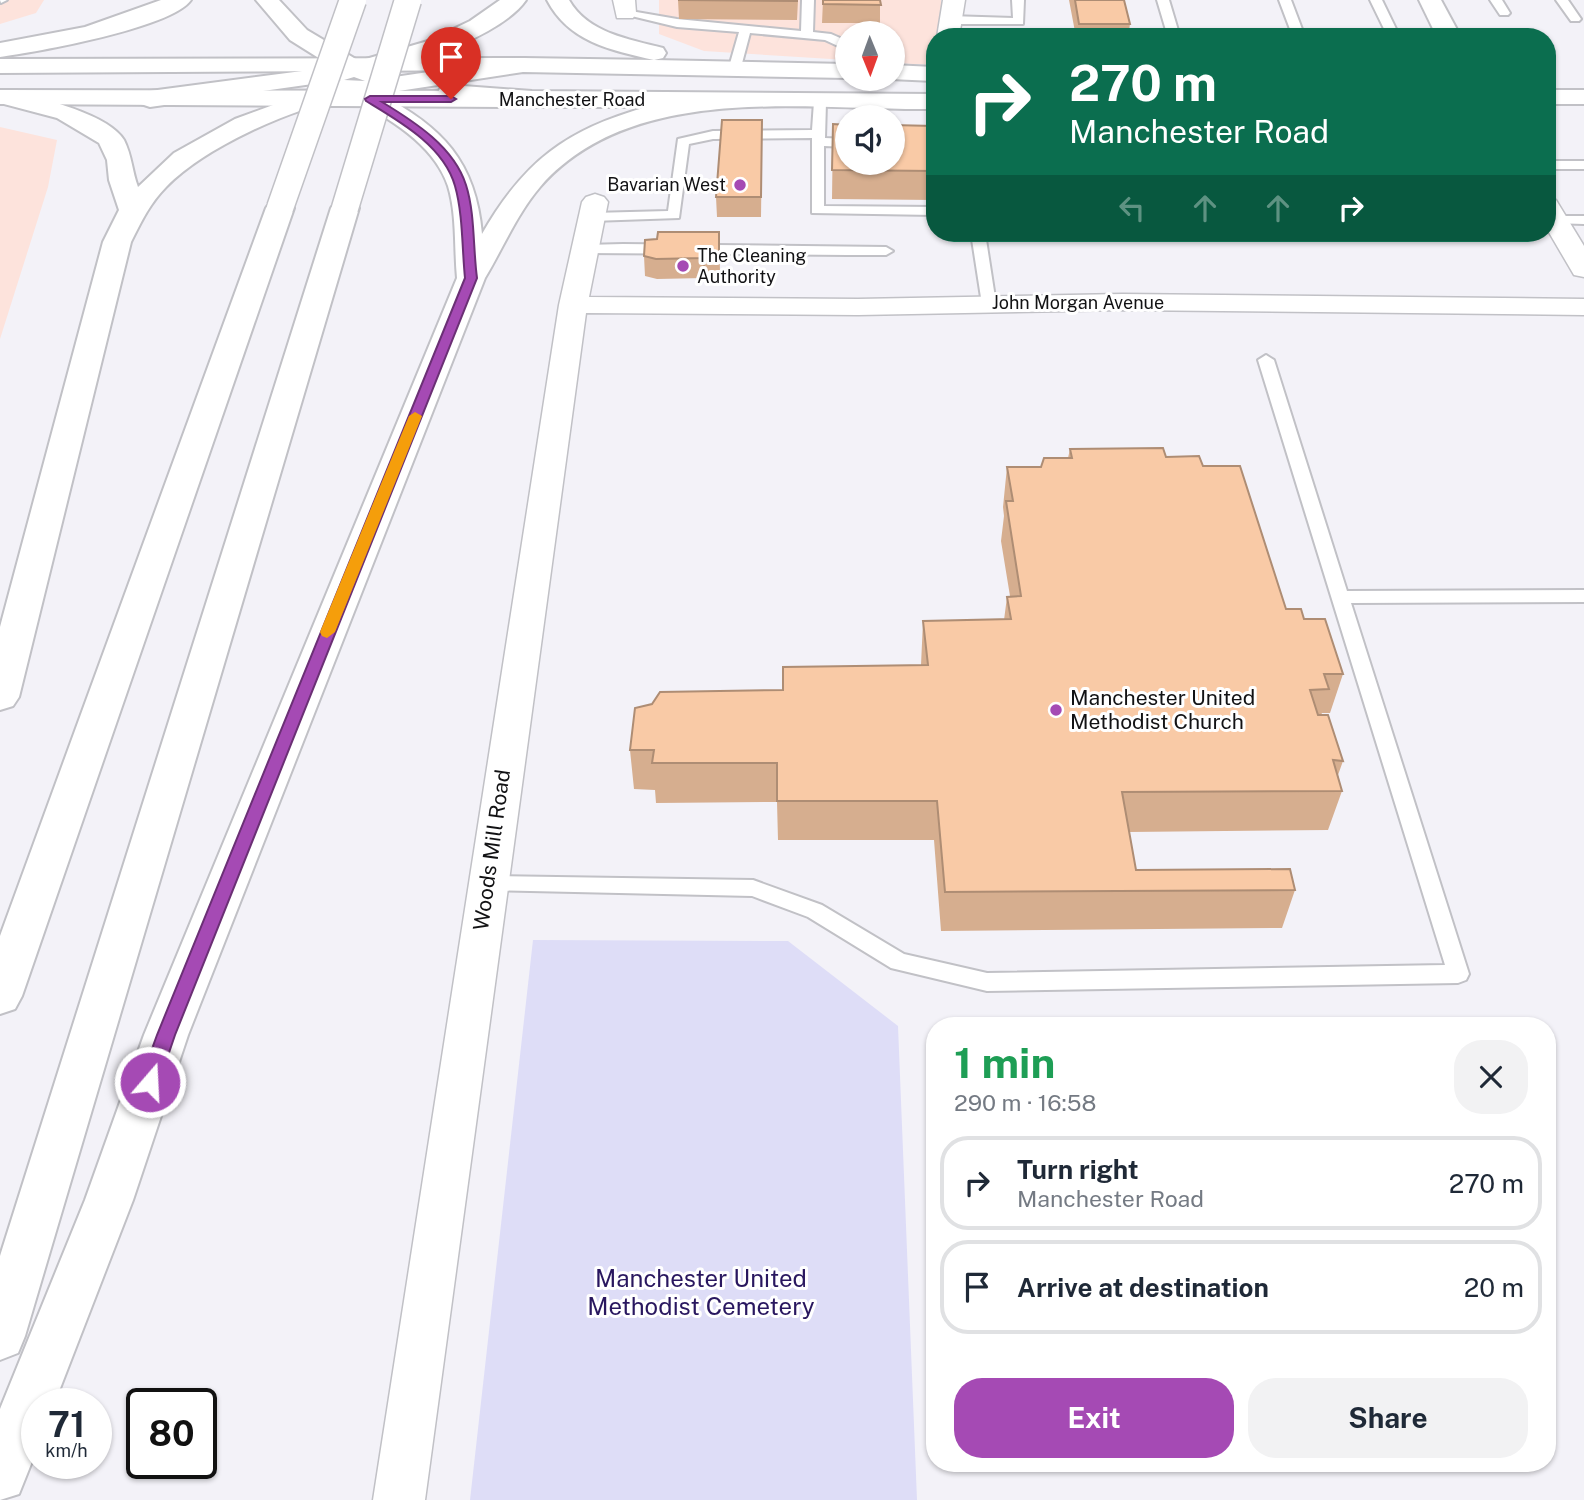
<!DOCTYPE html>
<meta charset="utf-8">
<style>
body{margin:0;font-family:"Public Sans",sans-serif;background:#f2f2f3;color:#1f2937;height:100vh;display:flex;flex-direction:column;font-size:26px;white-space:nowrap}
*{box-sizing:border-box;margin:0}
p{font-size:23px;color:#747a83}
.icon{flex:none;width:38px;height:38px;fill:none;stroke:currentColor;stroke-width:2;stroke-linecap:round;stroke-linejoin:round}
.map{position:relative;flex:1;overflow:hidden}
.sheet{position:absolute;left:926px;top:1017px;width:630px;height:455px;display:flex;flex-direction:column;background:#fff;border-radius:28px;box-shadow:0 2px 5px #0004}
.sheet>*{flex:none}
.hud{position:absolute;left:926px;top:28px;width:630px;height:214px;border-radius:28px;box-shadow:0 2px 5px #0004;background:#0b6e4f;color:#fff;overflow:hidden}
.needle{width:46px;rotate:179deg}
.controls{position:absolute;left:835px;top:21px;display:grid;gap:14px}
.controls a{display:grid;place-items:center;width:70px;height:70px;border-radius:50%;background:#fff;box-shadow:0 2px 5px #0004;font-size:35px}
.speed{position:absolute;left:21px;top:1388px;display:flex;gap:14px;font-size:35px;font-weight:700;text-align:center}
.speed>*{display:grid;place-content:center;width:91px;height:91px;border-radius:50%;background:#fff;box-shadow:0 2px 5px #0004;line-height:1}
.speed small{font-size:18px;font-weight:400}
.speed .limit{border:4px solid #111;border-radius:10px;background:#fff;color:#111}
.pin{position:absolute;display:grid;place-items:center;width:60px;height:60px;color:#fff;margin:-72px -30px;border-radius:50% 50% 50% 0;rotate:-45deg;box-shadow:0 0 7px #0007}
.pin .icon{rotate:45deg}
.me{position:absolute;width:77px;margin:-38px;rotate:19deg;stroke-linejoin:round;filter:drop-shadow(0 0 5px #0008)}
.turn{display:flex;align-items:center;gap:24px;height:147px;padding:0 28px;font-size:32px}
.turn .icon{width:91px;height:91px;stroke-width:2.5}
.turn b{display:block;font-size:49px;line-height:60px}
.lanes{display:flex;align-items:center;height:66px;padding:0 28px;background:#0003;justify-content:center;gap:35px;direction:ltr}
.lanes .off{opacity:.35}
.round{display:grid;place-items:center;flex:none;width:74px;height:74px;border-radius:28px;background:#f2f2f3}
.summary{display:flex;align-items:center;justify-content:space-between;height:119px;padding:0 28px}
h1{font-size:42px;font-weight:700;line-height:52px;color:#1e9e55}
.primary-button{display:flex;gap:14px;margin-top:auto;padding:14px 28px}
.primary-button a{flex:1;height:80px;border-radius:28px;background:#a54ab4;color:#fff;font-size:28px;font-weight:700;line-height:80px;text-align:center}
.primary-button a+a{background:#f2f2f3;color:#1f2937}
ul{padding:0;list-style:none}
li{display:flex;align-items:center;gap:21px;height:94px;margin:0 14px 10px;padding:0 14px;border:4px solid #e0e1e3;border-radius:28px}
li div{flex:1}
li b{display:block;font-size:26px}
li em{font-style:normal}
.map>svg:first-child{display:block}
</style>
<div class="map">
<svg width="1584" height="1500" viewBox="0 0 1584 1500">
<rect width="100%" height="100%" fill="#f3f2f8"/>
<path fill="#fde3dc" d="M0,0h44l-8,13 -36,11z
M659,0h282v37h-7v28l-41,-2 -1,-30h-45v27l-143,-9 -45,-17z
M0,127l57,13 -9,47 -48,152z"/>
<path fill="#deddf7" d="M533,940l255,1 110,85 19,474h-447z"/>
<g fill="none" stroke-linecap="round" stroke-linejoin="round">
<g stroke="#c1c1c6" stroke-width="4">
<path id="lane" d="M0,0h7l-6,3z
M802,0h12l-1,32 18,2 16,7v23l-6,-4 -3,-14 -13,-6 -75,-7 -9,34 -6,4 -6,-4 10,-35 -62,-5 -58,-14 6,-3 52,9 124,12z
M1012,0h12l-1,24h-73l-6,-4 6,-4 63,2z
M1157,0h12l11,37h-12z
M1279,0h12l14,37h-12z
M1370,0h12l18,37h-12z
M1490,0h12l8,13 -2,2h-8z
M1556,0h12l13,19 -2,2h-8z
M820,98l6,4 -1,36 22,1v8l-23,-1v60l110,1v8l-122,-2v-75l-99,1 -24,5 -10,74 -87,3 -7,-4 7,-4 76,-2 10,-72 35,-8 99,-1 2,-28z
M1547,161h37v8h-37z
M1556,216h28v8l-33,-1 -2,-3z
M971,233h14l11,71 -2,3 -5,1 -7,-4z
M623,244l263,3 7,4 -7,4h-38l-263,-2 -7,-4 7,-4z
M1266,355l8,5 73,231 237,-1v12l-233,1 118,371 -3,6 -8,3 -471,8 -96,-23 -83,-51 -56,-21 -271,-6 -3,-6 3,-6 7,-2 265,4 69,25 82,49 83,19 458,-8 -187,-605z"/>
</g>
<g stroke="#c1c1c6" stroke-width="3">
<path id="street" d="M613,0h22l1,13 -3,5h-16z
M943,0h22l-6,37h-22z
M595,194l9,3 4,5 -19,95 269,2 264,-5 462,5v16l-462,-5 -264,5 -272,-2 -161,1187h-52l186,-1195 23,-103 4,-5z
M1547,198l9,2 28,46v31l-10,-2 -27,-46z"/>
</g>
<g stroke="#c1c1c6" stroke-width="4">
<path id="secondary" d="M1419,0h22l20,37h-24z"/>
</g>
<g stroke="#c1c1c6" stroke-width="4">
<path id="primary" d="M523,58l9,2 3,5 -3,5 -532,3v-14z
M0,90l505,1 9,3 4,5 -4,5 -9,3 -505,-3z"/>
</g>
<g stroke="#c1c1c6" stroke-width="4">
<path id="highway" d="M161,0h30c-19,28 -155,52 -191,57v-14l85,-16z
M256,0h23l28,30 52,31 69,-20 42,-20 30,-21h26c-24,35 -108,62 -148,72l-4,8 149,-22 131,2c-44,-10 -85,-18 -107,-60h22c19,33 59,39 94,48l3,5 -3,5 -9,2 193,4v14l-324,-6 -144,22c63,32 97,68 103,140 42,-73 85,-105 165,-127h-115l-82,-8 -9,-2 -3,-5 3,-5 9,-2 82,6 402,3v15c-125,2 -301,-29 -394,78 -23,27 -37,61 -55,91l-297,757 -55,165 -79,204h-17v45l-18,45 -19,6v-91l85,-209 59,-165 313,-757c-3,-30 0,-63 -9,-92 -14,-42 -61,-70 -99,-88 -56,9 -144,49 -183,89 -16,16 -25,35 -35,55l-112,455 -6,9 -13,4v-83l103,-385 16,-32 -10,-30 -2,-20 -8,-17 -42,-25 -57,-15v-12l6,-1c30,7 102,23 118,50 8,16 8,31 14,47l36,-34 61,-34 106,-39 -191,27 -9,-3 -4,-5 4,-5 9,-3 183,-24 -43,-27zM354,77l11,4 -21,-1z
M892,65l42,2v14l-44,-2h2z
M1547,90h37v14h-37z
M280,200l10,2 4,6 -272,788 -7,13 -15,5v-78l266,-728 4,-6z
M345,200l10,2 4,6 -334,1128 -7,17 -18,7v-104l331,-1048 4,-6z"/>
</g>
<use href="#lane" fill="#fff" fill-rule="evenodd"/>
<use href="#street" fill="#fff" fill-rule="evenodd"/>
<use href="#secondary" fill="#fff" fill-rule="evenodd"/>
<use href="#primary" fill="#fff" fill-rule="evenodd"/>
<use href="#highway" fill="#fff" fill-rule="evenodd"/>
<g stroke="#c1c1c6" stroke-width="29" stroke-linecap="butt">
<path id="highway-bridge" d="M280,208l73,-208
M345,208l63,-208"/>
</g>
<use href="#highway-bridge" stroke="#fff" stroke-width="26"/>
</g>
<path fill="#d6ae8f" d="M678,0h120l-1,20 -118,-1z
M823,0h57v23h-58z
M1069,0h55l6,24 -2,13h-52z
M833,124l101,2v74l-102,-1z
M762,139l-1,78h-44l-1,-20z
M719,232l1,40h-15l-1,6 -47,1 -12,-3 -1,-20 13,-17z
M1070,449l96,8 37,9 83,143 18,10 39,55 -13,39h-8l-1,2 22,46 -5,14 4,16 -14,39 -199,2 7,38 159,20 -13,38 -341,3 -7,-91h-156l-1,-38 -121,1 -1,-13 -21,-1 -4,-39 291,-85 2,-44 81,-1 3,-23 3,-1 -9,-55 3,-25 -1,-9 4,-40h34l27,-9z"/>
<path fill="#ae8d74" d="M704,252l1,20 -1,6 -1,-20z"/>
<path fill="#f9caa6" stroke="#ae8d74" stroke-width="2" d="M678,0h119v1z
M823,0h57l1,5 -58,-1z
M1075,0h49l6,24h-51z
M722,120h40l-1,77h-45z
M833,124l14,1v38h45v-38l42,1v45l-102,-1z
M658,232h61v20h-15l-1,6 -47,1 -12,-3 1,-16 12,-1z
M1163,448l3,9 33,-1 4,10h37l46,143h15l3,10h21l18,55h-19l5,15 -19,1 8,25h10l15,46 -10,-1 9,31 -220,1 14,78 154,-1 5,21 -350,2 -8,-91h-160v-38h-125l2,-13h-24l5,-42 17,-4 8,-12 123,-2v-23l145,-2 -5,-44 88,-2 -4,-22 14,-1 -15,-95h7l-6,-34h34l3,-9h28l-2,-9z"/>
<path fill="#a54ab4" stroke="#6b3075" stroke-width="2" d="M370,96h81l5,3 -5,3h-69c33,20 72,45 84,83 9,28 7,64 11,93l-302,757 -16,47 -3,6h-13l-3,-6 17,-47 308,-757c-3,-29 -2,-64 -10,-92 -11,-40 -56,-65 -89,-85l-1,-2z"/>
<path fill="#f59e0b" d="M415,412l7,4 -87,216 -8,6 -5,-2 -2,-4 89,-216z"/>
<g fill="#a54ab4" stroke="#fff" stroke-width="2.5">
<circle cx="740" cy="185" r="7"/>
<circle cx="683" cy="266" r="7"/>
<circle cx="1056" cy="710" r="7"/>
</g>
<g text-anchor="middle" stroke-width="6" stroke-linejoin="round" paint-order="stroke">
<g font-size="18" fill="#121214" stroke="#fff">
<text x="572" y="106">Manchester Road</text>
<text x="1078" y="309">John Morgan Avenue</text>
</g>
<g font-size="18" fill="#121214" stroke="#fff" text-anchor="end">
<text x="726" y="191">Bavarian West</text>
<text x="697" y="262" text-anchor="start">The Cleaning<tspan x="697" dy="21">Authority</tspan></text>
</g>
<g font-size="21" fill="#121214" stroke="#fff" text-anchor="start">
<text x="1070" y="705">Manchester United<tspan x="1070" dy="24">Methodist Church</tspan></text>
</g>
<g font-size="21" fill="#121214" stroke="#fff">
<text transform="translate(492 850) rotate(-82)" y="7">Woods Mill Road</text>
</g>
<g font-size="24" fill="#29175f" stroke="#fff">
<text x="701" y="1287">Manchester United<tspan x="701" dy="28">Methodist Cemetery</tspan></text>
</g>
</g>
</svg>
<div class="controls">
<a><svg class="needle" viewBox="-14 -14 28 28"><path d="M0-13l5 13h-10z" fill="#e53935"/><path d="M0 13l5-13h-10z" fill="#747a83"/></svg></a>
<a><svg class="icon" aria-label="sound" viewBox="0 0 24 24"><path d="M4 9h4l5-4v14l-5-4H4zM17 9q2 3 0 6"/></svg></a>
</div>
<div class="speed"><div>71<small>km/h</small></div><div class="limit">80</div></div>
<div class="pin" style="left:451px;top:99px;background:#d93025"><svg class="icon" aria-label="arrive" viewBox="0 0 24 24"><path d="M6 21V4h12l-3 4 3 4H6"/></svg></div>
<svg class="me" style="left:150px;top:1082px" viewBox="-20 -20 40 40"><circle r="17" fill="#a54ab4" stroke="#fff" stroke-width="3"/><path d="M0-11L8 9 0 5-8 9z" fill="#fff"/></svg>
<div class="hud">
<div class="turn"><svg class="icon" aria-label="right" viewBox="0 0 24 24"><path d="M7 20v-9h11M14 6l5 5-5 5"/></svg><div><b>270 m</b>Manchester Road</div></div>
<div class="lanes"><svg class="icon off" aria-label="left" viewBox="0 0 24 24"><path d="M17 20v-9H6M10 6l-5 5 5 5"/></svg><svg class="icon off" aria-label="ahead" viewBox="0 0 24 24"><path d="M12 20V5M6 11l6-6 6 6"/></svg><svg class="icon off" aria-label="ahead" viewBox="0 0 24 24"><path d="M12 20V5M6 11l6-6 6 6"/></svg><svg class="icon" aria-label="right" viewBox="0 0 24 24"><path d="M7 20v-9h11M14 6l5 5-5 5"/></svg></div>
</div>
<section class="sheet">
<div class="summary"><div><h1>1 min</h1><p>290 m · 16:58</p></div><a class="round"><svg class="icon" aria-label="close" viewBox="0 0 24 24"><path d="M6 6l12 12M18 6L6 18"/></svg></a></div>
<ul>
<li><svg class="icon" aria-label="right" viewBox="0 0 24 24"><path d="M7 20v-9h11M14 6l5 5-5 5"/></svg><div><b>Turn right</b><p>Manchester Road</p></div><em>270 m</em></li>
<li><svg class="icon" aria-label="arrive" viewBox="0 0 24 24"><path d="M6 21V4h12l-3 4 3 4H6"/></svg><div><b>Arrive at destination</b></div><em>20 m</em></li>
</ul>
<div class="primary-button"><a>Exit</a><a>Share</a></div>
</section>
</div>
